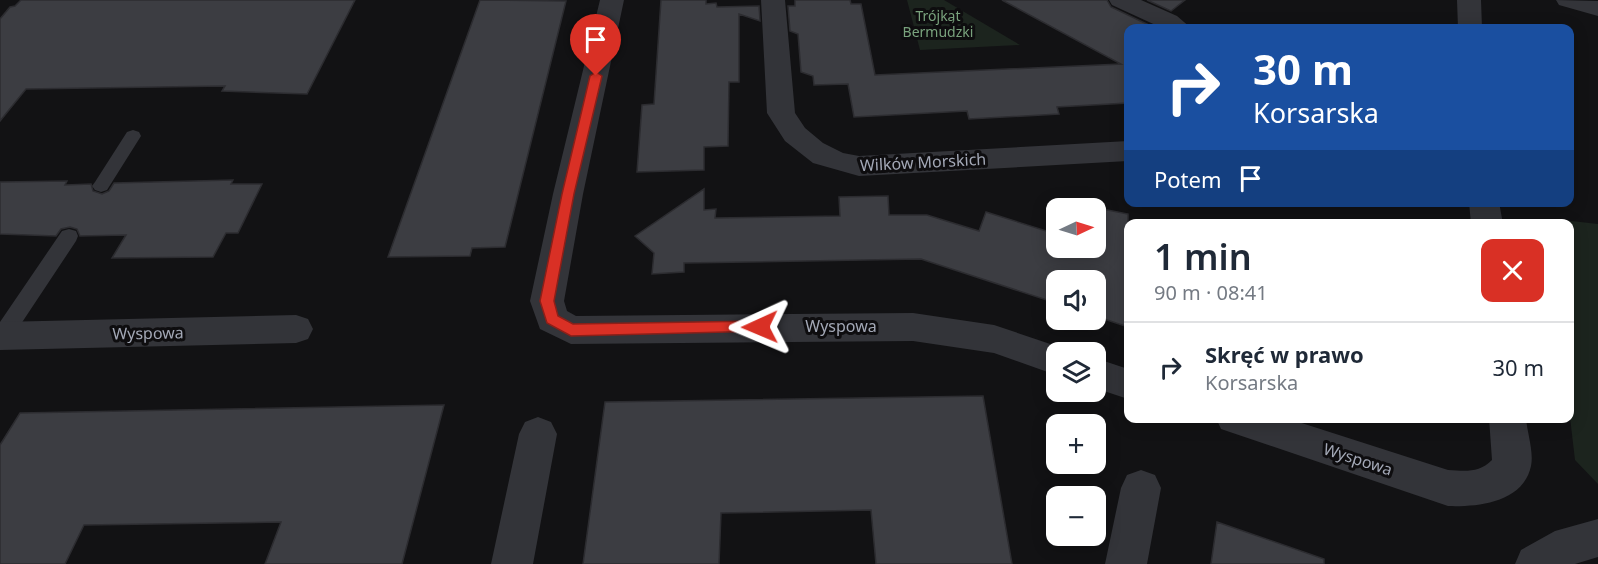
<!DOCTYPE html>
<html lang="pl">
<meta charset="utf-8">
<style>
body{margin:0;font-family:"Noto Sans",sans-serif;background:#f6f6f7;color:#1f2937;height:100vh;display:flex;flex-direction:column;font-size:22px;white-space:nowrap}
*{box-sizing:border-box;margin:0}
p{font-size:20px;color:#747a83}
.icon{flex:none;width:33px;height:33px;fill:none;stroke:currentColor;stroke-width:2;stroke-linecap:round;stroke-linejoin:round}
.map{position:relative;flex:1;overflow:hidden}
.sheet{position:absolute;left:1124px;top:219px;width:450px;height:204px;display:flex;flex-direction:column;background:#fff;border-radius:12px;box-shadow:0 3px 15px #0003}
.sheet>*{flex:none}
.top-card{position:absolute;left:1124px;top:24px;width:450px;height:183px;border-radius:12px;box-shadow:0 3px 15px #0003;background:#1a4fa0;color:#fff;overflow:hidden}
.needle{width:39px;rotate:86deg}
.controls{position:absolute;left:1046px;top:198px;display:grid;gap:12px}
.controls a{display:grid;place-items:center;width:60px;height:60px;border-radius:12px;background:#fff;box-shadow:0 3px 15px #0003;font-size:30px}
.pin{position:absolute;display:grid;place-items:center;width:51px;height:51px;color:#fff;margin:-62px -26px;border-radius:50% 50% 50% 0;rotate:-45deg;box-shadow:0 0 6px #0007}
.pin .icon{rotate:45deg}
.me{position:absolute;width:66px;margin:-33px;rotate:269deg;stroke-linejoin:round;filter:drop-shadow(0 0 4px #0008)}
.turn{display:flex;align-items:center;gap:21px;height:126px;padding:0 30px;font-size:27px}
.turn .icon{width:78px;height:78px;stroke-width:2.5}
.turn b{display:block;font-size:42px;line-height:51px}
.then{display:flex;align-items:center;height:57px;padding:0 30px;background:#0003;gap:12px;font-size:22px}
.round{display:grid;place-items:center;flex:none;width:63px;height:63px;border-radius:12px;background:#f6f6f7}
.headline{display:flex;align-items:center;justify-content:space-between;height:102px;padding:0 30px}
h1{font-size:36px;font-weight:600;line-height:45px}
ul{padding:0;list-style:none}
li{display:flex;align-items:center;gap:18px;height:90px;padding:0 30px;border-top:2px solid #e0e1e3}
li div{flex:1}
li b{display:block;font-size:22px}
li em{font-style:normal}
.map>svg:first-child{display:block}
</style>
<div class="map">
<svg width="1598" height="564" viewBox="0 0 1598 564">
<rect width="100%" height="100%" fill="#121214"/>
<path fill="#1c241e" d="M907,0h37l76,45 -100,5z
M1554,219l44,5v260l-23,-24 -6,-51v-185l-15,-1z"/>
<path fill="#3c3d42" stroke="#2c2c30" stroke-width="1.5" d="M21,0h334l-48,94 -85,-3 3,-5 -199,3 -26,32v-102l10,-12 5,-1z
M480,0l86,1 -61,246 -33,1 -2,8 -82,1z
M661,0h45v4l10,-1 1,4 42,-1 1,15 -21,-7v68h-10l-1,64 -24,1v23l-67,2 5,-67 12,-1z
M795,0h55l1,4h10l14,71 246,-11 -119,-64h105l4,7 40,19 -4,2h-19v75l-71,4 2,7 -90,5 -2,-8 -113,6 -6,-33 -34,1 -1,-9 -12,-4 -3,-38 -8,-3 -2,-25h7z
M1147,0h38l-14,11z
M233,180l-2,4h31l-24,49h-12l-13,24 -101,1 14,-23 -46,1 -3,-7 -7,-2 -9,2 -5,7 -56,-2v-52l67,-1 -2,4 26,-1 2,7 9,3 7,-3 5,-8z
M704,189v21l12,-1 -1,9 125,-2 -1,-19 49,-1 1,19h38l52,16 7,-19 70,22v14h39v-40h-8v-2l41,8v113l-33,-11v-36h-39v23l-135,-44 -237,4v9l-32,2 2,-21 -19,-17z
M983,396l29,168h-136l-5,-54 -150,3 -2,51h-136l22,-162z
M444,405l-42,159h-137l16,-42 -197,3 -19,39h-65v-119l20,-32z
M1217,522l107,37v5h-113z"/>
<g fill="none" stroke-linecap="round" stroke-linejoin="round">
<path fill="#333439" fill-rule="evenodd" d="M133,130l6,2 2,4 -34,54 -6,2 -6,-2 -3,-4 3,-4 32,-50z
M69,229l7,2 2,5 -2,5 -67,101 -9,2v-22l62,-91z"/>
<path fill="#333439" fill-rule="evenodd" d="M600,0h24l-41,194 -19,107 3,10 9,5 337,-3 81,12 74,25 2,2h-14v23l-62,-22 -81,-12 -342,3 -31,-15 -10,-28 23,-107z
M761,0h24l10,113 10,15 18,15 20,10 16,3 269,-15v20l-269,15 -46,-13 -28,-22 -18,-28z
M1109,0h32l36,16 14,12h-29l-50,-23z
M1457,0h24l1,28h-24z
M1556,0l42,1v15l-39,-11z
M1469,202h30l4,22h-32z
M296,315l12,4 5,10 -5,10 -12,4 -296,7v-28z
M1095,358l33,11v30l-33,-11z
M538,417l13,5 6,12 -24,130h-42l28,-130 6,-12z
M1216,418h70l162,52c18,1 31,3 44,-10l-3,-42h37c1,14 8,34 5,48 -8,37 -54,41 -83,40l-227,-77z
M1141,470l14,5 6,13 -14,76h-42l16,-76 6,-13z
M1598,519v38l-23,7h-60l6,-14 34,-19z"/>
</g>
<path fill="#d93025" stroke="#8d1f18" stroke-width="1.5" d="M596,72l6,4 -28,118 -20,107 4,15 15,8 187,-3 6,2 2,4 -2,4 -195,5 -24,-13 -7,-22 22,-107 28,-118z"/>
<g text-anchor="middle" stroke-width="6" stroke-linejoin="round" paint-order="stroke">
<g font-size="14" fill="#79a27d" stroke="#0e0d0f">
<text x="938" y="21">Trójkąt<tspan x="938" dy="16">Bermudzki</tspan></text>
</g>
<g font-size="16" fill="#a3a8b6" stroke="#0e0d0f">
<text transform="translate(923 162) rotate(-3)" y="6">Wilków Morskich</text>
<text x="841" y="332">Wyspowa</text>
<text transform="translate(148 333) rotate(-1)" y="6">Wyspowa</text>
<text transform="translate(1358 459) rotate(18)" y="6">Wyspowa</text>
</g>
</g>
</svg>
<div class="controls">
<a><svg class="needle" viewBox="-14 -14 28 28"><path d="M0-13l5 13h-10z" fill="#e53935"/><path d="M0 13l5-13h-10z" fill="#747a83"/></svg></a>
<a><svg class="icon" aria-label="sound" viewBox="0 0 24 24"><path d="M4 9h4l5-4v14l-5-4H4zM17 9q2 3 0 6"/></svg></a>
<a><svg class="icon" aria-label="layers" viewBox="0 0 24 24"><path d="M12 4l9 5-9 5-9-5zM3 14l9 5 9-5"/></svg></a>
<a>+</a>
<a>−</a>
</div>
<div class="pin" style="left:596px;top:76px;background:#d93025"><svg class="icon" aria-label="arrive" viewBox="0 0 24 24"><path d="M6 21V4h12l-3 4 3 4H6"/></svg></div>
<svg class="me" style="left:760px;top:327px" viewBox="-20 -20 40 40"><path d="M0-17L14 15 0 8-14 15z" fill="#d93025" stroke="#fff" stroke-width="4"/></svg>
<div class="top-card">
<div class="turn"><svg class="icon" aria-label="right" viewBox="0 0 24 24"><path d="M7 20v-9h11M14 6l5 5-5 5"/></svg><div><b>30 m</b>Korsarska</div></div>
<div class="then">Potem<svg class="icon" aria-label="arrive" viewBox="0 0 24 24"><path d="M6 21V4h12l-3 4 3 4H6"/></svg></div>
</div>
<section class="sheet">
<div class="headline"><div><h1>1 min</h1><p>90 m · 08:41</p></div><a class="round" style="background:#d93025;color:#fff"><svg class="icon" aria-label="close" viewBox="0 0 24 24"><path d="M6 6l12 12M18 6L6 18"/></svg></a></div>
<ul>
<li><svg class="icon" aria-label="right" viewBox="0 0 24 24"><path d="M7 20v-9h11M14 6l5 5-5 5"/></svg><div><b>Skręć w prawo</b><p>Korsarska</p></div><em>30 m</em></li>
</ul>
</section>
</div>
